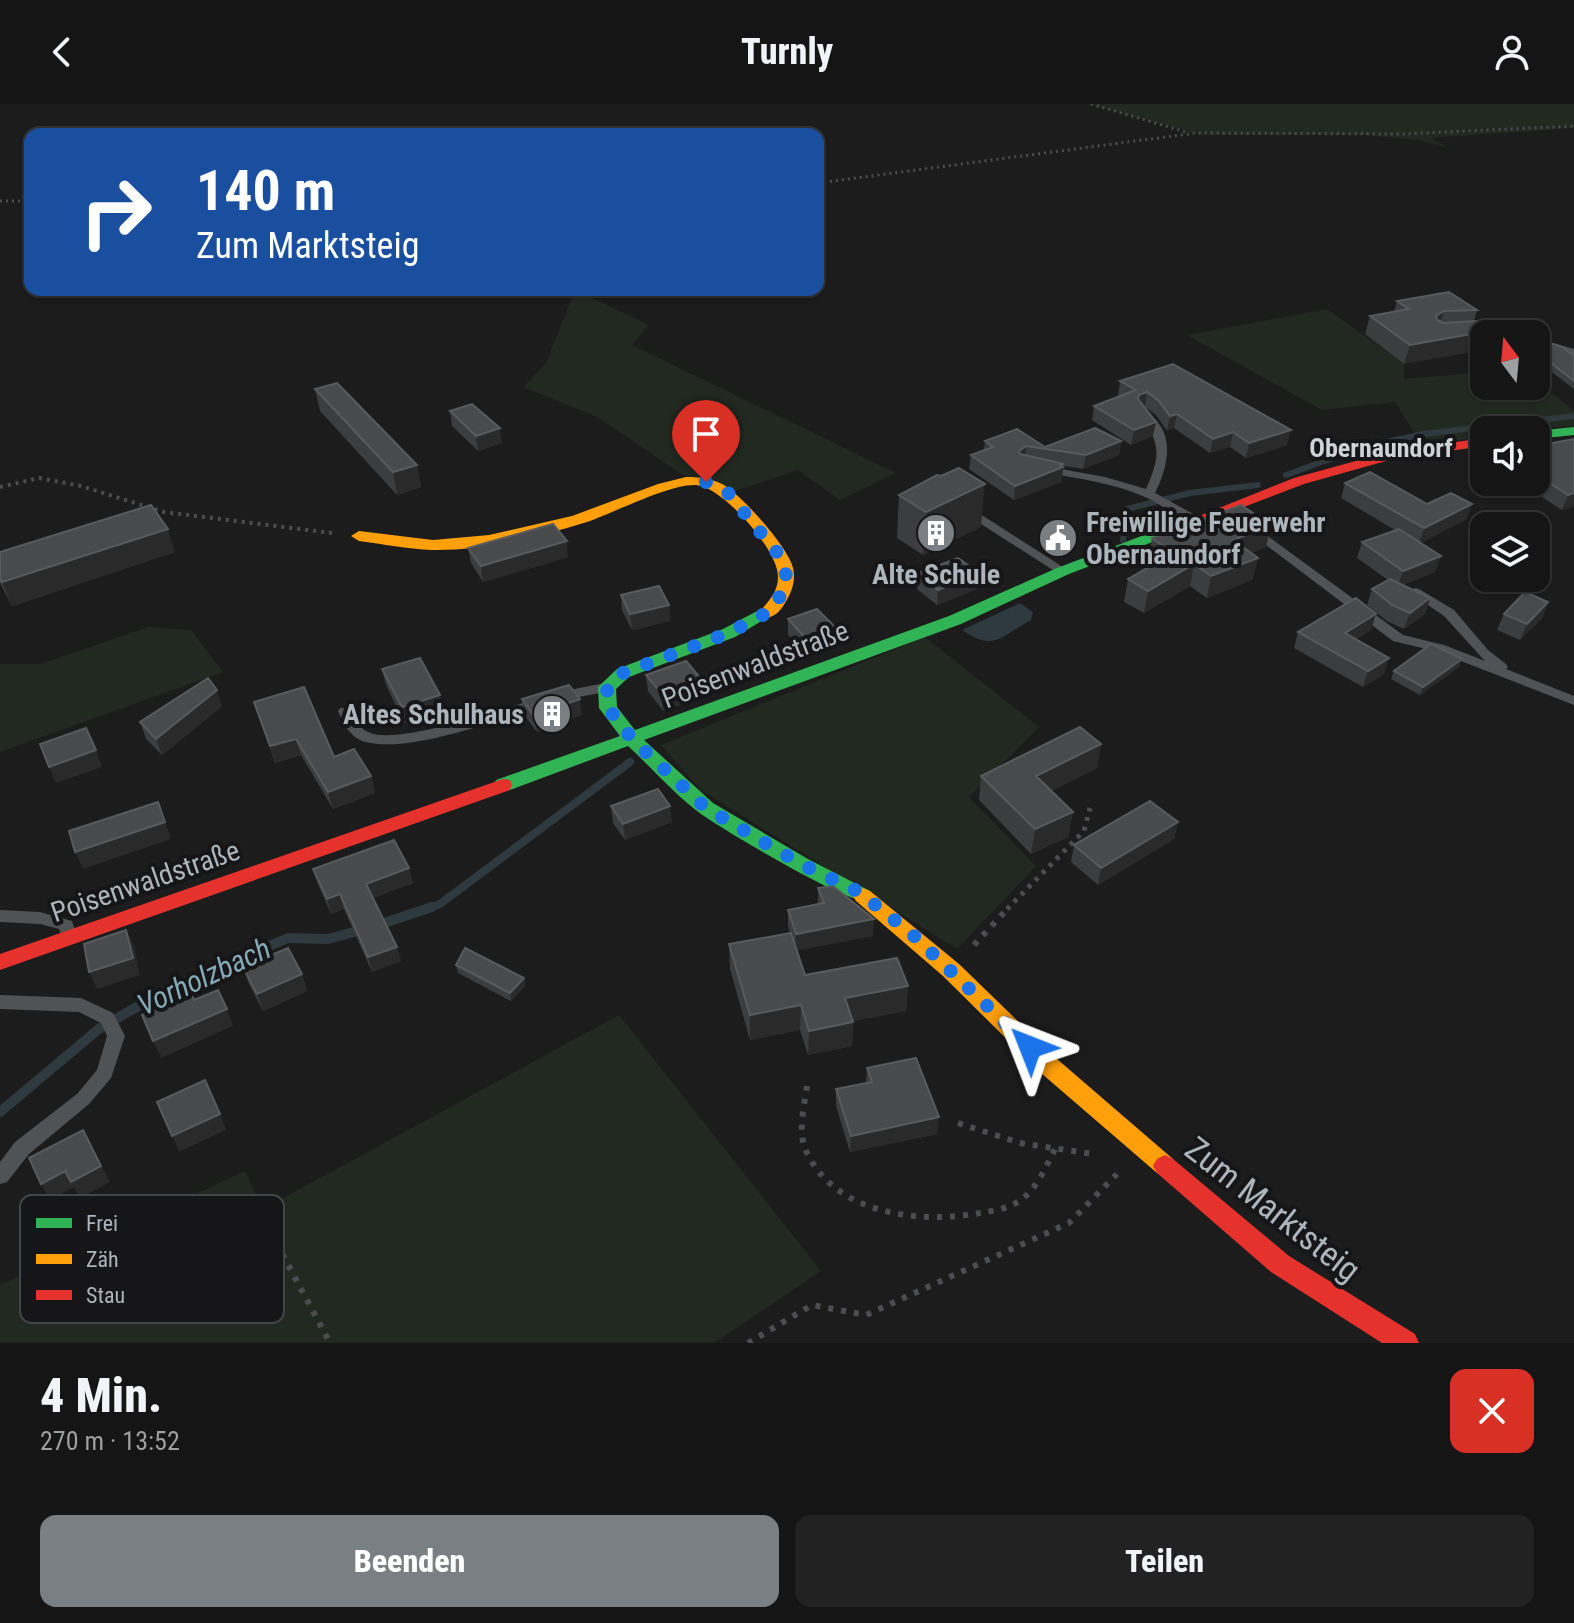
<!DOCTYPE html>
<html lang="de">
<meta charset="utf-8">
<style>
body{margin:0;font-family:"Roboto Condensed",sans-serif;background:#222;color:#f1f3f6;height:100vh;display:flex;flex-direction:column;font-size:30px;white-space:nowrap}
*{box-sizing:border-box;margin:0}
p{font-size:26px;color:#9d9fa0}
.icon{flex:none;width:44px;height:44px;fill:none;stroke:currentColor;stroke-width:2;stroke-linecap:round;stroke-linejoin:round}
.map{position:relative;height:1239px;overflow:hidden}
.sheet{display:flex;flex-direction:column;background:#151515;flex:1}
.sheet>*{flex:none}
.top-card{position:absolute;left:24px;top:24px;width:800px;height:168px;border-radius:16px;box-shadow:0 2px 6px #0004,0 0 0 2px #343434;background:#1a4fa0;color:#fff;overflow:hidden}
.needle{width:52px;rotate:344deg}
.tools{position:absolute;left:1470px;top:216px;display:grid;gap:16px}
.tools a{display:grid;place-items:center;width:80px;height:80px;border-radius:16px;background:#151515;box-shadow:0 2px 6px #0004,0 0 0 2px #343434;font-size:40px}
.pin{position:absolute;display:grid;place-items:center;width:68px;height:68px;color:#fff;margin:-82px -34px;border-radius:50% 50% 50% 0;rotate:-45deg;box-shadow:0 0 8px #0007}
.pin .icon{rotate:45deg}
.me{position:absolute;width:88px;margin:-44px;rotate:315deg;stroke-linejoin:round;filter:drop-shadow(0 0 6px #0008)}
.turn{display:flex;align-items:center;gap:28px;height:168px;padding:0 40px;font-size:36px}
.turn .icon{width:104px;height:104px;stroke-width:2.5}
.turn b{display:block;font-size:56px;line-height:68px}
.round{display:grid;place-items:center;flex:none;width:84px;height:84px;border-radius:16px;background:#222}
.summary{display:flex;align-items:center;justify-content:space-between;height:136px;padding:0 40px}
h1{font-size:48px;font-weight:800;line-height:60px}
.action{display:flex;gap:16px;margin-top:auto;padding:16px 40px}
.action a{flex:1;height:92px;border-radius:16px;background:#7a7f84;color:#fff;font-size:32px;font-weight:800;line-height:92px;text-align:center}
.action a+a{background:#222;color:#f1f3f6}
header{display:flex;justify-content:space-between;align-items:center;height:104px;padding:0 40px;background:#151515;font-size:36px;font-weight:800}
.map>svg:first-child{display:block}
</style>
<header><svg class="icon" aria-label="back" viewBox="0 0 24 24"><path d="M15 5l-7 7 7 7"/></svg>Turnly<svg class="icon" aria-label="person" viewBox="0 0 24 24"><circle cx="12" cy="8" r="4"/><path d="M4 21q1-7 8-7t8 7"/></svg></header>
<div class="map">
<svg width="1574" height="1239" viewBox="0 0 1574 1239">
<rect width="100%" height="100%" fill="#1c1c1c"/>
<path fill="#222921" d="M1087,0h487v24l-143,10 18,10 -31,-8 -53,-5h-164z
M575,186l74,35 -17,20 264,128 -56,27 -42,-30 -70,23 -48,-20 -81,-55 -76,-31 23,-24z
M1327,205l77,55v15l80,-7v14h52v-6l38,31v15l-90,4v7l-46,6 -23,-9 -20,-32 -73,8 -135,-75z
M148,523l43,3 32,42 -223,80v-88h41z
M925,533l114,90 -70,70 67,69 -79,83 -256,-159 -40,-45z
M619,911l202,256 -107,72h-714v-58l245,-114 18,38z"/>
<path fill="#2e3a3f" d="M1020,499l13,9 -2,8c-31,17 -37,32 -69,10z"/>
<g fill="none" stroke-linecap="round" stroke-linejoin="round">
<path stroke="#2e3a3f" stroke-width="6" d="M1286,371l77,-28 61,-13 150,-18
M1123,436l4,-31 63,-16 68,-8"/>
<path stroke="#2e3a3f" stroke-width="8" d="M426,805l14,-5 190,-142"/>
<path stroke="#2e3a3f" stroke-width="10" d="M378,821l54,-18
M0,1008l100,-84 68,-39 120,-51 40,1 37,-10"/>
<path stroke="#4c4d50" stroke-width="3" stroke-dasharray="2 4" stroke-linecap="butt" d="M1091,0l98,29
M818,79l378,-50 207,1 171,-8
M0,97h30"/>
<path stroke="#4c4d50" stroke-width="4" stroke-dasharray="3 5" stroke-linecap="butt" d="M0,383l39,-9 42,8 83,26 168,21"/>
<path stroke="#4c4d50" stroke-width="5" stroke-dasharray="4 6" stroke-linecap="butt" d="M1007,805l77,-78 6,-23"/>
<path stroke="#4c4d50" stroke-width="6" stroke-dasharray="5 8" stroke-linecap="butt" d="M974,841l35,-38
M807,982c-3,21 -10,47 0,67 30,62 113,71 173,60 12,-2 26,-4 36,-10 20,-11 29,-35 39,-54
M958,1019l62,20 72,11
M270,1127l60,112
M748,1239l64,-38 54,10 203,-92 48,-49"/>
<path fill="#505355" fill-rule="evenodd" d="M1536,234l38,11v6l-38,-11z
M1143,307c34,17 26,54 12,82l42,23v6c-15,1 -35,-18 -50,-24 -32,-15 -68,-19 -103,-26l-6,-3 6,-3 61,11 41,12c15,-33 15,-48 -8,-75z
M965,401l4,2 100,64 -2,3h-8l-98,-63v-4z
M1254,422l149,109 41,10 41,16 -41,-45 -35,-24 6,-4 4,1 35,21 34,40 18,14 2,3 -2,2 68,27v9l-139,-54 -42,-10 -143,-108 -2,-3 2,-3z
M607,579l7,4 -2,3c-20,5 -41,8 -60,13 -47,14 -141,51 -186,39 -16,-4 -22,-18 -28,-31l2,-3h10c5,8 8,20 18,24 30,15 144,-27 179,-36 20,-6 40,-10 60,-13z
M0,806l40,2 32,9 4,13 -2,4 -6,2 -6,-2 -3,-9 -19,-5 -40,-2z
M0,891l81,3 32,15 12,23 -14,42 -22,26 -60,50 -22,28 -7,2v-22l15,-20 62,-48 20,-24 10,-34 -6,-13 -22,-11 -79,-3z"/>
<path fill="#30b455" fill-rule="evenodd" d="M1574,323v8l-38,4v-8z
M1197,411l8,5 -3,3 -133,51 -108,50 -317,116 69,63 95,56 62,32 3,5 -3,5c-19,6 -146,-71 -169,-87 -26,-19 -49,-46 -73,-68l-118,44h-14l-2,-5 2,-5 124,-44 -21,-28 -1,-21 19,-18 106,-40 38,-20h12l2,4 -40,24 -106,40 -13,12 1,18 18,23 314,-114 108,-48z"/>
<path fill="#ff9f0a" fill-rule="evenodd" d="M686,373c13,0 24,1 36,7 18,9 67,64 71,84 3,12 -1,24 -8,35 -4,7 -9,13 -18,15l-8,-5c9,-12 19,-20 19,-36 1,-26 -55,-90 -82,-92 -27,-1 -80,27 -109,37 -49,15 -104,29 -155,28 -25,-1 -49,-6 -73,-9l-8,-5 8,-5 74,9 56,-5 83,-19 86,-32z
M863,784l7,3 89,73 98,95 116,100 4,7 -4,7 -8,4 -8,-4 -116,-100 -98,-97 -87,-75 -3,-5 3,-5z"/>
<path fill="#e5322d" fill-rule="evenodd" d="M1484,334v8l-91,13 -89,25 -102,39 -5,2 -8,-5 105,-42 98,-27z
M503,675l7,1 2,5 -2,5 -510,180v-16z
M1165,1051l8,4 116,97 126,78 4,9h-37l-111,-71 -114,-99 -4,-7 4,-7z"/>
</g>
<path fill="#3c3d3e" d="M1397,197l80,9 -3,11 -70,43 -39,-30 5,-18 24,-4z
M1536,230v5l38,17v33l-38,-29z
M1120,277l167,64 -41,13 -16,-11 -20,6 -36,-25 -7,3 -11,-16 -11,-8 8,29 -22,9 -39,-25 2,-14 26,-10h-2z
M315,285l102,76 4,22 -24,8 -77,-84z
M450,307l52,32 -24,8 -26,-25z
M1574,335v67l-12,4 -43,-28h17v-36z
M985,337l60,6 76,-6 -2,14 -36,14 -19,-3 -3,16 -47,18 -45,-31 2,-14 13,-5z
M941,372l40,51 -58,28 -26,-17 2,-43z
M1345,379l82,21 40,15 -47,24 21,13 -6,16 -33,13 28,13 -5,16 -21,15 -17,-8 -20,-16 5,-16 16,-9 -31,-22 5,-16 33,-12 -54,-32z
M1271,421l-5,22 -15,6 7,5 -6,22 -45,18 -17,-12 -46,27 -20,-11 4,-23 26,-15 -6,-4 4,-22z
M468,444l100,9 -85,25 -12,-19z
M0,448h175l-163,54 -12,-23z
M918,469l59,16 -40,16 -20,-16z
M621,491l48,10 1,16 -38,9 -10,-20z
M1548,498l-6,16 -22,22 -23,-10 7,-16z
M788,515l50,11 -1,16 -29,11 -20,-22z
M1371,526l-15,9 28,35 -21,13 -69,-39 4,-16z
M1462,555l-3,8 -39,28 -29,-16 3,-8z
M382,565l61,43 -38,12 -19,-39z
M646,571l56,5 1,16 -40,15 -15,-20z
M522,595l60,16 -45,17 -13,-17z
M254,598l80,55 37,19 4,17 -42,16 -32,-54 -26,8z
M222,602l-60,49 -16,-16 -6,-17z
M1101,640l-4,24 -46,23 22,21 -5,25 -37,17 -52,-54 2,-24z
M611,702l61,16 -47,18 -12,-17z
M1178,718l-4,17 -76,46 -27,-23 3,-17z
M313,765l100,14 -40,15 28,63 -29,11 -28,-63 -13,5 -13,-30z
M818,784l55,48 -76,14 8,25 103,11 -2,25 -53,10 -1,25 -44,9 -8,-25 -50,10 -20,-71 -1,-25 61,-11 -2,-7v-16l30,-6z
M456,861l68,13 1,8 -14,15 -53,-28z
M243,863l59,7 5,17 -44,20 -14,-27z
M867,964l70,66 -87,18 -14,-46v-17l30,-6z"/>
<path fill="#2a2a2a" d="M1444,207l-6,19 -2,-14z
M1505,224l-2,6h-19v16l-80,14 6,-19z
M1147,288l-2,15 -9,2 3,-14z
M1177,310l-3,14 -7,3 3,-15z
M1156,318l-3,14 -22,9 3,-15z
M500,324l2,15 -24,8 -2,-15z
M1291,326l-4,15 -41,13 3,-15z
M1233,328l-3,15 -20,6 3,-14z
M1121,337l-2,14 -36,14 3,-14z
M1026,342l-1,14 -8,5 2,-14z
M1064,360l-3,18 -47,18 1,-14z
M417,361l4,22 -24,8 -4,-23z
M985,380l-4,43 -58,28 3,-43z
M1574,389v13l-12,4 6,-15z
M1472,400l-5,15 -48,25 5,-16z
M1271,421l-5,22 -38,15 5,-22z
M168,425l7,23 -163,54 -10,-24z
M567,437l1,16 -85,25 -2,-16z
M1441,452l-6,16 -37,14 5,-15z
M1258,454l-6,22 -45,18 4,-22z
M1194,460l-4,22 -46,27 4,-22z
M979,469l-2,16 -40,16 1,-15z
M1430,494l-5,16 -21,15 6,-16z
M1548,498l-6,16 -22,22 7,-16z
M669,501l1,16 -38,9 -2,-16z
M1376,510l-5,16 -30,19 4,-16z
M838,526l-1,16 -29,11v-16z
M1389,554l-5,16 -21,13 5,-16z
M1462,555l-3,8 -39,28 3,-8z
M702,576l1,16 -40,15 -1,-17z
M217,586l5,16 -60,49 -6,-16z
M440,591l3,17 -38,12 -3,-17z
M580,595l2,16 -45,17 -3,-16z
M296,635l5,16 -26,8 -5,-17z
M1101,640l-4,24 -64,32 3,-24z
M96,646l6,17 -46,16 -7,-16z
M371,672l4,17 -42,16 -5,-17z
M158,698l13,37 -88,30 -8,-17z
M670,702l2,16 -47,18 -2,-16z
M1073,708l-5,25 -37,17 4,-25z
M1178,718l-4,17 -76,46 3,-17z
M409,764l4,15 -43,16 -4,-15z
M340,790l4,15 -13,5 -4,-15z
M874,815l-1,17 -78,15 1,-17z
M126,826l8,16 6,29 -43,14 -8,-17z
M397,843l4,14 -29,11 -4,-15z
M302,870l5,17 -44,20 -6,-17z
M524,874l1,8 -14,15 -1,-8z
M908,882l-2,25 -62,12 1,-25z
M801,901l-1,25 -50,10v-25z
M227,905l6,17 -72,32 -8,-17z
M853,918l-1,24 -44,9 1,-24z
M220,1010l6,16 -47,22 -7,-16z
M939,1013l-2,17 -87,18 1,-16z
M83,1026l27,52 -30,16 -6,-11 -24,13 -9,-16z"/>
<path fill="#494a4b" stroke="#585b5d" stroke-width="2" d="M1449,188l28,18 -33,1 -8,5 1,4 7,3 48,-3 13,8 -95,17 -40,-29 39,-7 -12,-8z
M1535,222l3,2 -2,11 26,8 12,9v25l-38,-30v-17h-7z
M1173,260l118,66 -42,13 -16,-11 -20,7 -36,-25 -7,2 -11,-15 -12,-9 -8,3 -1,4 18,23 -22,8 -40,-24 42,-16 -16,-9z
M337,279l80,82 -24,7 -78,-83z
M472,300l28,24 -24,8 -26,-25z
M1095,324l26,13 -35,14 -60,-9 -7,5 1,3 44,10 -4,1 3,2 -48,19 -44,-31 22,-8 -8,-6 32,-12 28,18z
M1574,335v54l-6,2 -32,-21v-28z
M959,364l26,16 -59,28 -27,-17 38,-20 4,1z
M1370,368l57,32 24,-11 21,11 -48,24 -79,-45z
M151,401l17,24 -166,53 -2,-4v-26z
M1241,401l30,20 -38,15 25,18 -47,18 -17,-12 -46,27 -20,-12 45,-26 -21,-15z
M553,420l14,17 -86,25 -13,-18z
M1399,425l42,27 -38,15 -41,-29z
M958,454l21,15 -41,17 -20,-17z
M1390,475l40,19 -20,15 -18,-8 -20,-16z
M659,482l10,19 -39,9 -9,-19z
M1525,488l23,10 -21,22 -23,-10z
M1356,494l20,16 -31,19 44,25 -21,13 -70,-39z
M817,505l21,21 -30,11 -20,-22z
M1431,540l31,15 -39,28 -29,-16z
M420,554l20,37 -38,12 -20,-38z
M686,557l16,19 -40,14 -16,-19z
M208,574l9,12 -61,49 -16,-17z
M569,581l11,14 -46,17 -12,-17z
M304,583l30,70 20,-8 17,27 -43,16 -32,-53 -26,7 -16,-44z
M1080,623l21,17 -65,32 37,36 -38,17 -54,-53z
M86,624l10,22 -47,17 -9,-23z
M658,685l12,17 -47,18 -12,-18z
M1150,697l28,21 -77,46 -27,-23z
M158,698l7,20 -90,30 -6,-21z
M394,736l15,28 -43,16 31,63 -29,10 -28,-63 -13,5 -14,-30z
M833,782l41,33 -78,15 -8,-24 36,-7 -6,-15z
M126,826l7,28 -44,14 -5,-28z
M791,829l14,42 92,-17 11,28 -63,12 8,24 -44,9 -8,-26 -51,10 -21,-71z
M288,844l14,26 -45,20 -14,-27z
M465,844l59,30 -14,15 -54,-28z
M218,886l9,19 -74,32 -11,-26 49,-21 3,6z
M916,954l23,59 -88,19 -15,-47 36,-7 -5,-14z
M205,976l15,34 -48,22 -15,-34z
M83,1026l18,36 -30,16 -6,-11 -24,13 -12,-26z"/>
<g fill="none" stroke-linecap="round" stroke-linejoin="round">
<path stroke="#1a73e8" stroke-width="14" stroke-dasharray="0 25.2" d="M706,378l22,11 56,68 3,23 -15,26 -43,23 -106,40 -16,14 1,21 25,32 73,68 95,56 58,28 53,42 118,113"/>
</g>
<defs>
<g id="building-disc" transform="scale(2)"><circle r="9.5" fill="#7a7f84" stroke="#161618"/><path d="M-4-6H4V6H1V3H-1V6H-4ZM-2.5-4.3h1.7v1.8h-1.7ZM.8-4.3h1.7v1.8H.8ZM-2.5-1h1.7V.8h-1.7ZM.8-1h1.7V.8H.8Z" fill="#fff"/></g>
<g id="civic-disc" transform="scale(2)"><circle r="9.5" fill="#7a7f84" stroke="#161618"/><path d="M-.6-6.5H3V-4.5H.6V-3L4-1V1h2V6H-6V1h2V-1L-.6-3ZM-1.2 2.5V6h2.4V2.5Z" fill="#fff"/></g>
</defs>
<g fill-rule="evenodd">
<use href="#building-disc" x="936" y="429"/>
<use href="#civic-disc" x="1058" y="434"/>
<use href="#building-disc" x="552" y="610"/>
</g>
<g text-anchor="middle" stroke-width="8" stroke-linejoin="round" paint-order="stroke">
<g font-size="26" font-weight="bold" fill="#ced3d8" stroke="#161618">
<text x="1381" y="353">Obernaundorf</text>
</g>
<g font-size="28" font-weight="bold" fill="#adb5bc" stroke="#161618" text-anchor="start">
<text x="1086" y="428">Freiwillige Feuerwehr<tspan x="1086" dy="32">Obernaundorf</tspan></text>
<text x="936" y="480" text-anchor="middle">Alte Schule</text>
<text x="524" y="620" text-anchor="end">Altes Schulhaus</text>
</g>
<g font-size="28" fill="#adb5bc" stroke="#161618">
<text transform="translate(755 560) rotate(-21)" y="10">Poisenwaldstraße</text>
<text transform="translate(145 777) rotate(-19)" y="10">Poisenwaldstraße</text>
</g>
<g font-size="30" font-style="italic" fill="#85aab7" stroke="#161618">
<text transform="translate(204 873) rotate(-25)" y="10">Vorholzbach</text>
</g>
<g font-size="34" fill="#adb5bc" stroke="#161618">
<text transform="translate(1273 1105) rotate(38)" y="12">Zum Marktsteig</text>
</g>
</g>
<rect x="20" y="1091" width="264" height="128" rx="12" fill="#161618" stroke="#434649" stroke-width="2"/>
<rect x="36" y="1114" width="36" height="10" fill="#30b455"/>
<rect x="36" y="1150" width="36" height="10" fill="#ff9f0a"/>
<rect x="36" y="1186" width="36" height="10" fill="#e5322d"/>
<g font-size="22" fill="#adb5bc">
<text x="86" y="1127">Frei</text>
<text x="86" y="1163">Zäh</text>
<text x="86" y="1199">Stau</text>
</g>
</svg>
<div class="tools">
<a><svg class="needle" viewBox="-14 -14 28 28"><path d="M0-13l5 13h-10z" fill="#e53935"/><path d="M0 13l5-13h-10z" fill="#9d9fa0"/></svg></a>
<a><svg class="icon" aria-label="sound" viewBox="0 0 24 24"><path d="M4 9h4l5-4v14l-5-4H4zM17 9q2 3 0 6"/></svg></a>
<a><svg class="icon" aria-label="layers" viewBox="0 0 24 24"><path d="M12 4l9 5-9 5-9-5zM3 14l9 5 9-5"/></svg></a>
</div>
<div class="pin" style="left:706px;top:378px;background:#d93025"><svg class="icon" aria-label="arrive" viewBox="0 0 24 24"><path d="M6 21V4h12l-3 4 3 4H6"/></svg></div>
<svg class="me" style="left:1030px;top:943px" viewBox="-20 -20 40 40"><path d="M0-17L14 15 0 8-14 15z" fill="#1a73e8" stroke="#fff" stroke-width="4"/></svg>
<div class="top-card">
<div class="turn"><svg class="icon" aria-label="right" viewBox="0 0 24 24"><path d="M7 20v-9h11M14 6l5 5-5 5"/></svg><div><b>140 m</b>Zum Marktsteig</div></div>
</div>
</div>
<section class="sheet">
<div class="summary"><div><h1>4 Min.</h1><p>270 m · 13:52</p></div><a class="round" style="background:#d93025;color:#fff"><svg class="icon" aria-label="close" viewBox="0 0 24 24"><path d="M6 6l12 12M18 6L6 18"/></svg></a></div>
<div class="action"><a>Beenden</a><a>Teilen</a></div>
</section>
